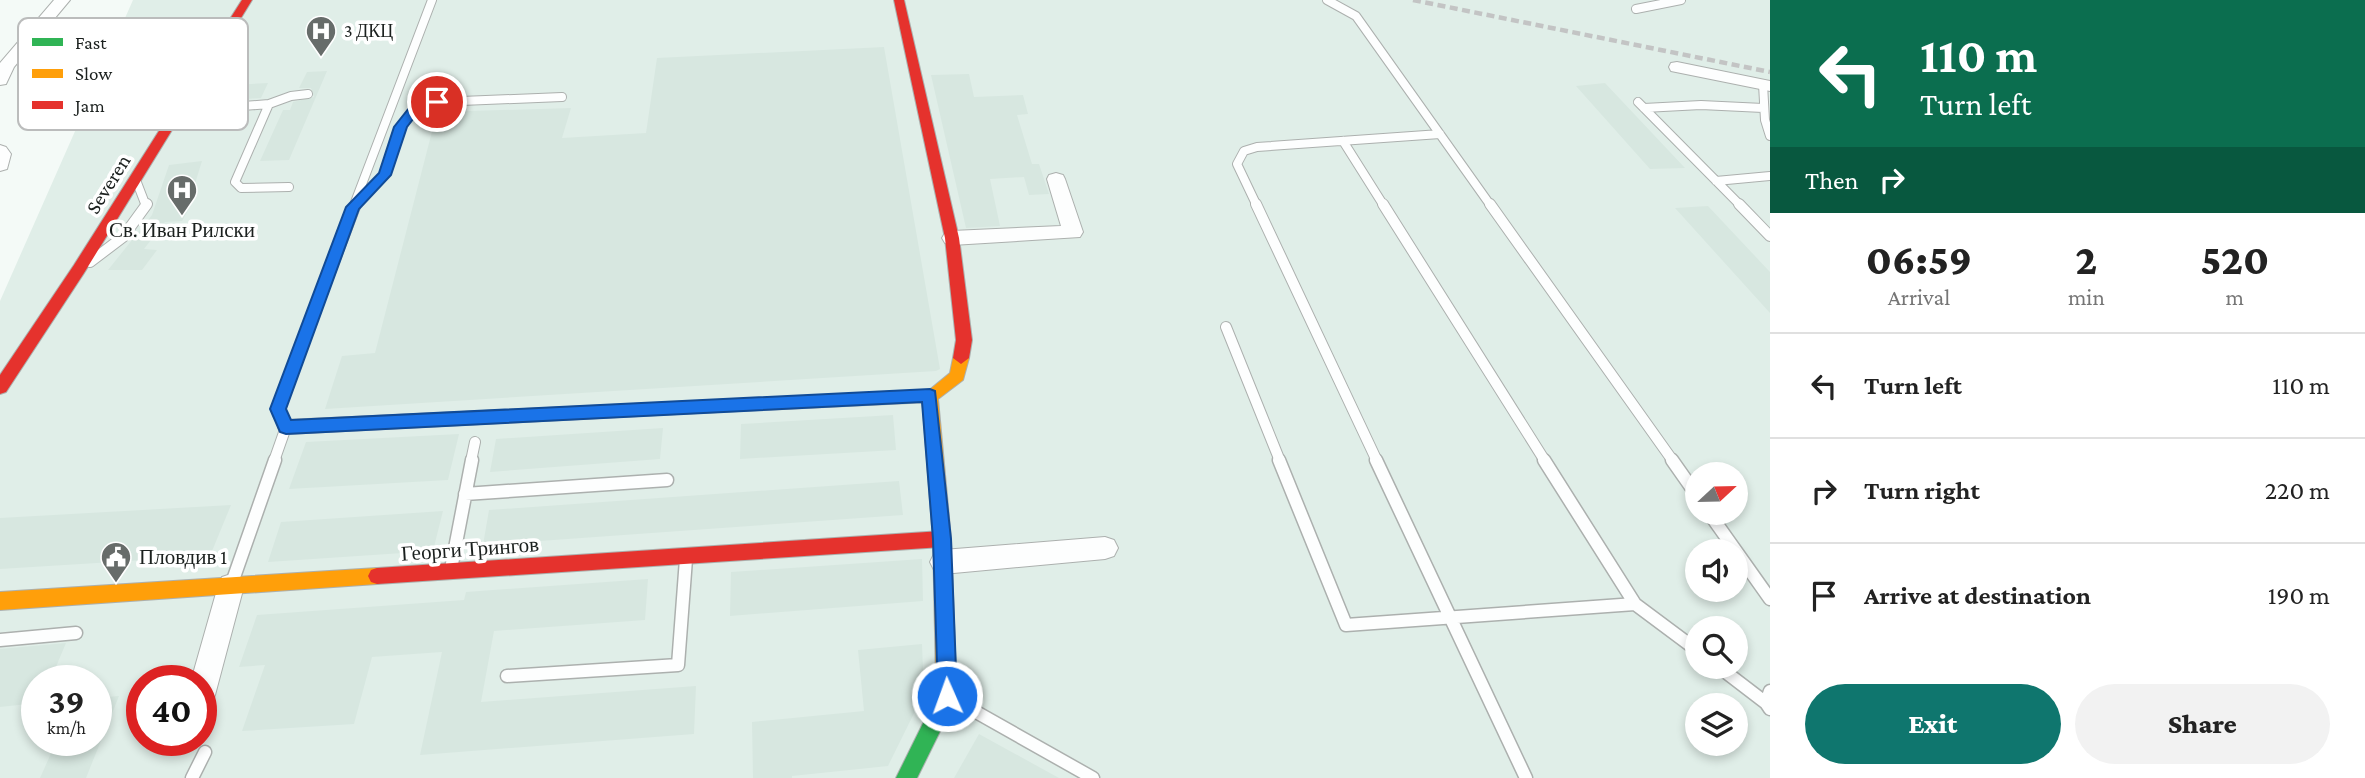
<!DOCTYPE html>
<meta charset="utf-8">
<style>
body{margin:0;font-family:"Crimson Pro",serif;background:#f2f2f2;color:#222;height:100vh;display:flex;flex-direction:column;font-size:26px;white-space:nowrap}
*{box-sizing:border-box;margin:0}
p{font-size:23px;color:#767676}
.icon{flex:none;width:38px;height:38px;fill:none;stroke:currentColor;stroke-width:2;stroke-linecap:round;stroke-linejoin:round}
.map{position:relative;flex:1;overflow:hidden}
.side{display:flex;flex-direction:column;background:#fff;width:595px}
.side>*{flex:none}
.banner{background:#0b6e4f;color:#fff;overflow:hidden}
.needle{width:46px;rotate:68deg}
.tools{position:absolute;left:1685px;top:462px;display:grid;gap:14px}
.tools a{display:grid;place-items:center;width:63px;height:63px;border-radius:50%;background:#fff;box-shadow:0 4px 10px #0003;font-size:35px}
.speed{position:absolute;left:21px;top:665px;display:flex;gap:14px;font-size:35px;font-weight:700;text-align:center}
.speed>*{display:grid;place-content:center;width:91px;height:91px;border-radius:50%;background:#fff;box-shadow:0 4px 10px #0003;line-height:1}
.speed small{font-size:18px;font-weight:400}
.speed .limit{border:10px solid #d22;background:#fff;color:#111}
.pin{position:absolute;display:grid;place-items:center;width:60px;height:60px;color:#fff;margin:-30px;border:4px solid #fff;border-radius:50%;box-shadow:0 2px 7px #0007}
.me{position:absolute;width:77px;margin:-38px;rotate:358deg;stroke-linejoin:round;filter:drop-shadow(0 0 5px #0008)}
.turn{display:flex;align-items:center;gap:24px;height:147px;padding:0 35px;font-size:32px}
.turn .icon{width:91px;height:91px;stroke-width:2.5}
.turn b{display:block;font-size:49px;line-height:60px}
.then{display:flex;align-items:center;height:66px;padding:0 35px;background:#0003;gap:14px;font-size:26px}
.eta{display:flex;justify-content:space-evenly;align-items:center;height:119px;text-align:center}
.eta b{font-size:42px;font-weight:800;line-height:49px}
.action{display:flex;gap:14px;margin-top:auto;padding:14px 35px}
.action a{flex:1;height:80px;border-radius:42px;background:#0f766e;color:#fff;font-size:28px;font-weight:800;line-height:80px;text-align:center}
.action a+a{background:#f2f2f2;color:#222}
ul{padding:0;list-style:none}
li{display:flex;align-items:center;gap:21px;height:105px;padding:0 35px;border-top:2px solid #e0e0e0}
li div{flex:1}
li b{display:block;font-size:26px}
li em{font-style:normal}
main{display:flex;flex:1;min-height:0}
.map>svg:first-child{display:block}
</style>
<main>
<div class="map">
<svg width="1770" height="778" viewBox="0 0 1770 778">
<rect width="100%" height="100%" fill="#f4faf7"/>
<path fill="#e0eee8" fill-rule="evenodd" d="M133,0h1637v778h-1770v-477zM1698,474h38v39h-38zM1698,551h38v39h-38zM1698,628h38v39h-38zM37,681h59v59h-59zM142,681h59v59h-59zM1698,705h38v39h-38z"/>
<path fill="#d7e7e0" d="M884,47l56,322 -4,2 -611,38 17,-53 33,-3 62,-241 134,-4 -9,30 84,-5 11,-75z
M327,71l-38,89 -29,1 23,-51h7l3,-8 21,-5 -3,-9h-12l8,-16z
M969,74l5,23 49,-2 5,19 -11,1 15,49h7l10,30 -20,1 -5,-18 -34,2 10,47 -34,2 -35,-153z
M268,83l-7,15 -56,4 8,-16z
M1605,83l80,85 -35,1 -74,-83z
M202,161l-13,42h3l-10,18 -17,1 -21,27 13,1 -15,20h-34l44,-55 17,-50z
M1708,206l62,66v41l-95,-105z
M893,415l3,35 -156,9 1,-35z
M663,428l-3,31 -170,13 6,-33z
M459,434l-11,46 -159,9 17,-47z
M899,481l4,34 -420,30 6,-35z
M231,505l-21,51 -210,13v-51z
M443,511l-10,40 -165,11 13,-40z
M922,559l1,42 -193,15 1,-44z
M648,579l-3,41 -151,11 -13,71 215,-16 -2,48 -274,21 22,-103 -70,5 -18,67 -112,7 23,-66 -26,2 18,-52 207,-15 2,-8z
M66,643l-16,38h-13v22l-37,4v-58z
M922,644l2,49 -36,73 -96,10v2h-39l-1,-56 112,-11 -6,-61z
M119,696l-33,82h-46l17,-38h39v-42z
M979,734l80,44h-105z"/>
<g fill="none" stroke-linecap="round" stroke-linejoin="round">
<g stroke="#acb0ae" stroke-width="10">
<path id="lane-far2" d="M1327,0l29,16 135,190
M1636,9l45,-9
M1763,84l2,36 5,16
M1638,102l103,104
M269,104l22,-8 17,-2
M1644,108l57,-3 62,3
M178,111l91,-7 -34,78 6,6 48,-1
M1343,141l41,65
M136,180l10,26
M1716,181l54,-5
M354,205l78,-205
M354,206l31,-31 16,-48 12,-16 24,-9 125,-5
M1257,206l-20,-42 7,-13 13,-4 183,-13"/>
</g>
<g stroke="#acb0ae" stroke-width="12">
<path id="lane-far1" d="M1256,204l121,257
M1383,204l162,257
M1490,204l183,257
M1739,204l31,32
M90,262l33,-25 24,-33
M1226,327l54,134
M274,461l12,-34 -8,-18 78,-205
M471,461l4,-19"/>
</g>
<g stroke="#acb0ae" stroke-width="15">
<path id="lane" d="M1279,460l67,165 289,-21
M1376,460l150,318
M1544,460l91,144 63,47
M1672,460l26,37
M465,494l202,-14
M1709,513l61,86
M451,569l21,-109
M233,580l42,-120
M0,640l76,-7
M1719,667l47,36
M507,676l171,-11 8,-106
M1770,691l-4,12 4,6
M953,699l140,79
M192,778l13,-26"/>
</g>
<g stroke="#acb0ae" stroke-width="2">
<path id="street" d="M54,0h16l-56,67 -8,17 -6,1v-22z
M1677,62l93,19v10l-99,-20 -2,-4 2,-4z
M0,145l6,2 5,7 -4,15 -7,2z
M1056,173l7,2 2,4 18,53 -3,5 -128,8 -7,-2 -3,-5 3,-5 7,-2 109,-5 -14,-47 2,-4z
M1105,537l9,3 4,8 -4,8 -9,3 -162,15 -9,-4 -4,-8 4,-8 9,-4z
M231,574l9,3 4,9 -29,109 -4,10 -10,4v-28h-10l27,-95 4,-9z"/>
</g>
<g stroke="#acb0ae" stroke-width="2">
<path id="fast" d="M930,390l6,2 2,4 -2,4 -6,2 -253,12 -6,-1 -2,-5 2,-5 6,-1z
M946,670l7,2c4,10 5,21 1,31l-37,75h-21l41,-83 -1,-16 3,-7z"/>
</g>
<g stroke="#acb0ae" stroke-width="2">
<path id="slow" d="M961,352l8,6 -6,22 -25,19 13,140 5,140 -3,7 -7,2 -7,-2 -3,-7 -3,-140 -11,-143 28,-23 3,-15z
M677,402l6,1 2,5 -2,5 -6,1 -391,20 -6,-2 -2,-5 2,-5 6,-2z
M377,568l6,2 3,6 -3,6 -6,2 -377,26v-18z"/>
</g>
<g stroke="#acb0ae" stroke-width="2">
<path id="jam" d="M242,0h10l-168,273 -78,119 -6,2v-19l74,-110z
M894,0h10l55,238 13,102 -3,18 -8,6 -8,-6 3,-18 -11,-102z
M942,531l6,2 3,6 -3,6 -6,2 -565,37 -6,-2 -3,-6 3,-6 6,-2z"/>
</g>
<use href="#lane-far2" stroke="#fdfefe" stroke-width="8"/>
<use href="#lane-far1" stroke="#fdfefe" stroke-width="10"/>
<use href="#lane" stroke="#fdfefe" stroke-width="12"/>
<use href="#street" fill="#fdfefe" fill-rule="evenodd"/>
<use href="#fast" fill="#30b455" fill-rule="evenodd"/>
<use href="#slow" fill="#ff9f0a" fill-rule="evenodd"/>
<use href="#jam" fill="#e5322d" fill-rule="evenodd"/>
<path stroke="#c3c4c4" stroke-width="4.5" stroke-dasharray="8 4.5" stroke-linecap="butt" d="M1413,0l357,72"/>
</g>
<path fill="#1a73e8" stroke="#114b97" stroke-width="2" d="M437,98l4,1v5l-24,10 -10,13 -16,48 -32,34 -73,200 5,11 639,-31 5,2 16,148 6,157 -3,7 -7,2 -7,-2 -2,-7 -5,-157 -11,-137 -636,32 -6,-2 -10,-23 76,-202 33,-34 15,-46 15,-19z"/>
<defs>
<g id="hospital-pin" transform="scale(1.575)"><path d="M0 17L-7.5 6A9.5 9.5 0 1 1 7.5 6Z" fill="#676c6a" stroke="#fff"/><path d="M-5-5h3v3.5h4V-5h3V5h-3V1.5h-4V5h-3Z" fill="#fff"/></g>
<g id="civic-pin" transform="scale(1.575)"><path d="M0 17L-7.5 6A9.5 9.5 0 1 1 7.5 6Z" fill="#676c6a" stroke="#fff"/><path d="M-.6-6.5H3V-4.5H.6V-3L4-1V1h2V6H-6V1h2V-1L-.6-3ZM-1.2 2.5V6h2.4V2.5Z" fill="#fff"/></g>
</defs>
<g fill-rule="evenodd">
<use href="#hospital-pin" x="321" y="31"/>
<use href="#hospital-pin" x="182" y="190"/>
<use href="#civic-pin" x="116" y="557"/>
</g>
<g text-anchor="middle" stroke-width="7" stroke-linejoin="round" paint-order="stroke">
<g font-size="18" fill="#1b201e" stroke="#fff" text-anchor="start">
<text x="344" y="37">3 ДКЦ</text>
</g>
<g font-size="21" fill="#1b201e" stroke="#fff">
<text transform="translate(108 184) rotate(-58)" y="7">Severen</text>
<text transform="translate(470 549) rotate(-4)" y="7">Георги Трингов</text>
</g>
<g font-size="21" fill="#1b201e" stroke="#fff">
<text x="182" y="237">Св. Иван Рилски</text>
<text x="139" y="564" text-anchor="start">Пловдив 1</text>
</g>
</g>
<rect x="18" y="18" width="230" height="112" rx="10" fill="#fff" stroke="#bbbcbc" stroke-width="2"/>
<rect x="32" y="38" width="31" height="8" fill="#30b455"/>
<rect x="32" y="69" width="31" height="9" fill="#ff9f0a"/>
<rect x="32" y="101" width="31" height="8" fill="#e5322d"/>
<g font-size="19" fill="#1b201e">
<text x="75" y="49">Fast</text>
<text x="75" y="80">Slow</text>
<text x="75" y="112">Jam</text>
</g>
</svg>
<div class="tools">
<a><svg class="needle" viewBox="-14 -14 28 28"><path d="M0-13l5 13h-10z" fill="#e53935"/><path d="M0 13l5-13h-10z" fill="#767676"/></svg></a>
<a><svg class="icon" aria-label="sound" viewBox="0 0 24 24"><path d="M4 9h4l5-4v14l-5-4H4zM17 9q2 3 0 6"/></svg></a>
<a><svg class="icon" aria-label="search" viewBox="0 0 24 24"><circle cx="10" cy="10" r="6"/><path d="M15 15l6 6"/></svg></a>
<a><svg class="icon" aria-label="layers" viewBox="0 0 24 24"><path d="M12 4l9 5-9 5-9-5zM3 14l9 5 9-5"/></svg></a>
</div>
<div class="speed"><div>39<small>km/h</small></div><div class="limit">40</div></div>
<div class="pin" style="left:437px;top:102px;background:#d93025"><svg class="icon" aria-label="arrive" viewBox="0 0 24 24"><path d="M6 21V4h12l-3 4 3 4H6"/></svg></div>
<svg class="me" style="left:947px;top:696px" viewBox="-20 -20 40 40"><circle r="17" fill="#1a73e8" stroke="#fff" stroke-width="3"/><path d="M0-11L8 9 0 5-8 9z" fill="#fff"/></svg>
</div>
<section class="side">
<div class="banner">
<div class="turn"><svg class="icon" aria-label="left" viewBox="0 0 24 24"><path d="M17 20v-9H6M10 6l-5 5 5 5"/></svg><div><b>110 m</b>Turn left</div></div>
<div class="then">Then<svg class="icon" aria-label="right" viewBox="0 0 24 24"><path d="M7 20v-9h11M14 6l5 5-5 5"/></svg></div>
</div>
<div class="eta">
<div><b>06:59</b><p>Arrival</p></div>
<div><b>2</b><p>min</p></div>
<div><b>520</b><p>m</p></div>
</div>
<ul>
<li><svg class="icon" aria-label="left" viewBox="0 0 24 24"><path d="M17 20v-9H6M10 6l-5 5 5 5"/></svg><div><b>Turn left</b></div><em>110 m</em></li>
<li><svg class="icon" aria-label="right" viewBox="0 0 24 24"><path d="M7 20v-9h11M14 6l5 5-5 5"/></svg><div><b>Turn right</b></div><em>220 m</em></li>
<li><svg class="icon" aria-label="arrive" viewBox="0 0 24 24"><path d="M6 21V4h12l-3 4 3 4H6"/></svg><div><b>Arrive at destination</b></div><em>190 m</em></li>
</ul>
<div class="action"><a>Exit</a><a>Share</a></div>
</section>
</main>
